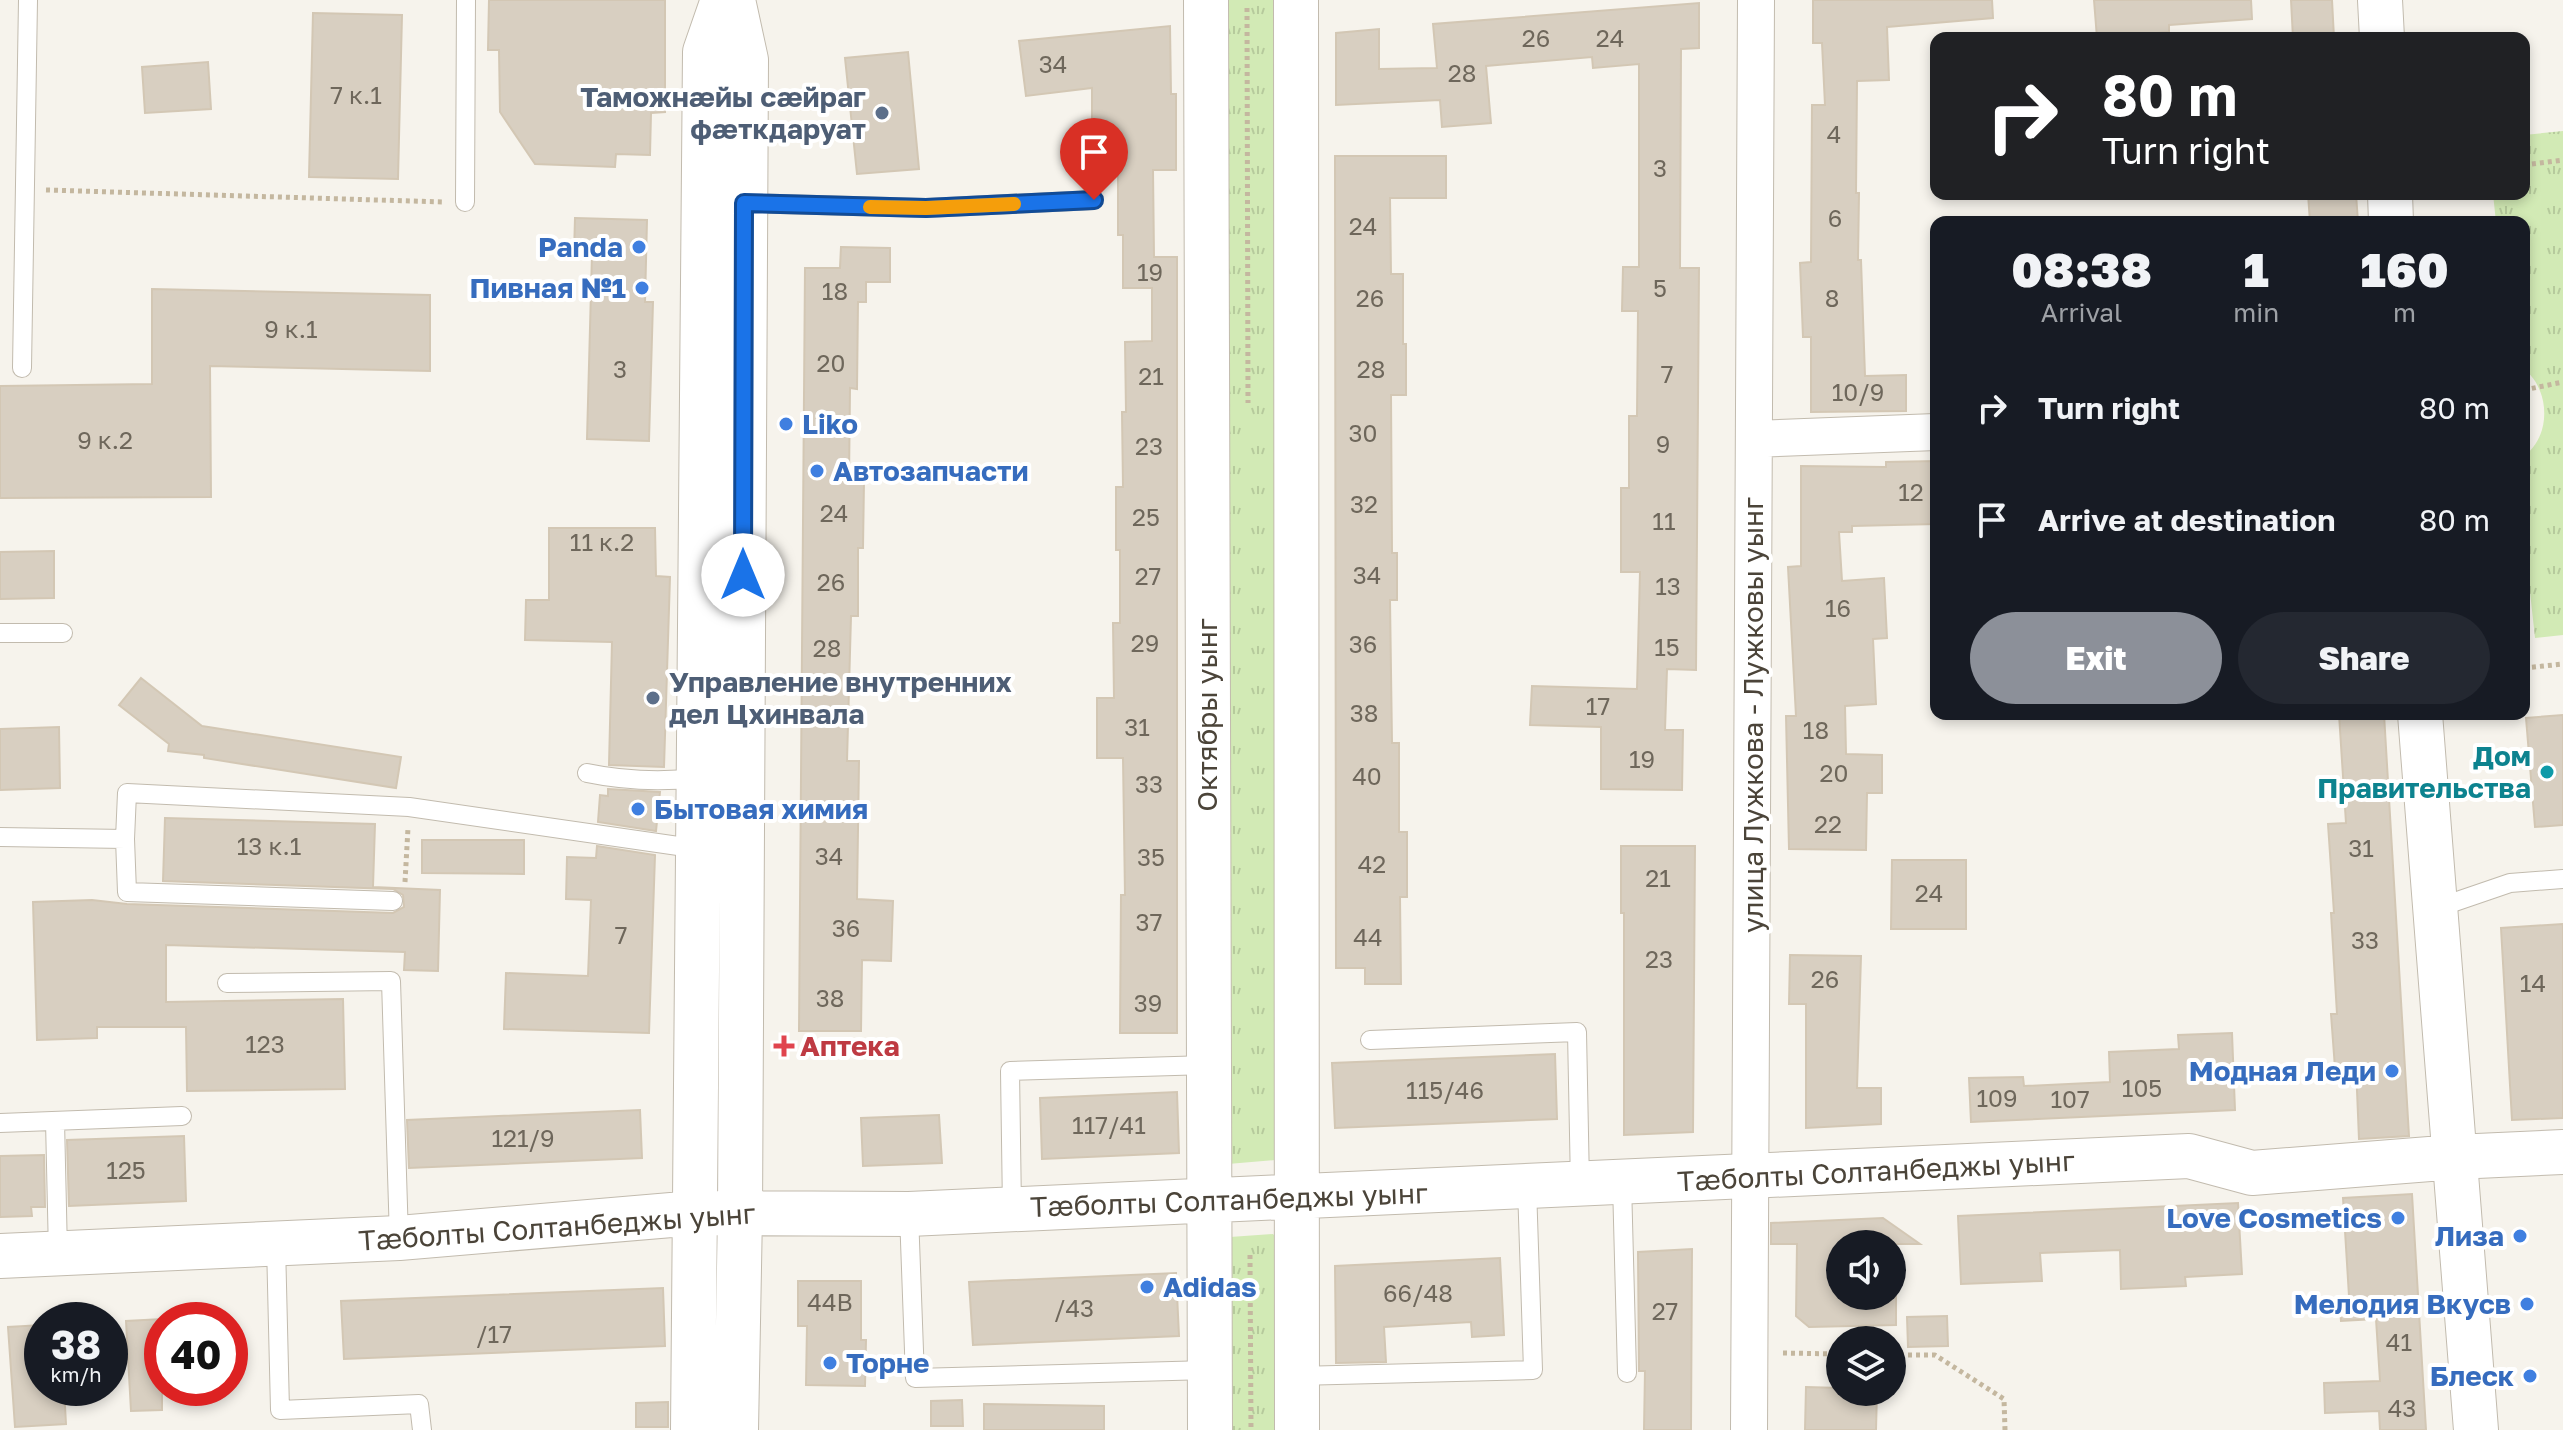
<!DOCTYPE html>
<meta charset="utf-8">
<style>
body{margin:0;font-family:"Golos Text",sans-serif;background:#242831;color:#f1f3f6;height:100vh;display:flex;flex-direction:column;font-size:30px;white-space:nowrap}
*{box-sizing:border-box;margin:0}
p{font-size:26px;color:#9ea1a6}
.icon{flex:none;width:44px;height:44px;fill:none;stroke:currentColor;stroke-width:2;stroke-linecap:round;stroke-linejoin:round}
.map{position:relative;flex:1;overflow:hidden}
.drawer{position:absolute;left:1930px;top:216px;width:600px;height:504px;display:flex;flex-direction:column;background:#171b24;border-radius:16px;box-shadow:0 4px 12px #0003}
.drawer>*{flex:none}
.top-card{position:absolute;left:1930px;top:32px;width:600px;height:168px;border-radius:16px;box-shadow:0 4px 12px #0003;background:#202124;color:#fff;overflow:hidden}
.buttons{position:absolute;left:1826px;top:1230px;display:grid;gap:16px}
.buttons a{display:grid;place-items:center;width:80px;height:80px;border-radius:50%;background:#171b24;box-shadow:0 4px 12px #0003;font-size:40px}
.speed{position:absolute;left:24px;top:1302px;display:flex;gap:16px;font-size:40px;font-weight:700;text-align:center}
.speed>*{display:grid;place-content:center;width:104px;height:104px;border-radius:50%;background:#171b24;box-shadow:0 4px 12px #0003;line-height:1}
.speed small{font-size:20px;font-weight:400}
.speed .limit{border:12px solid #d22;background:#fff;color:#111}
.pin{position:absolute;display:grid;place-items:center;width:68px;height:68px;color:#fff;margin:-82px -34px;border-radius:50% 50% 50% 0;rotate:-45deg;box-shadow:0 0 8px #0007}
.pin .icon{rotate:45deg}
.me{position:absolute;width:88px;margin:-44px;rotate:0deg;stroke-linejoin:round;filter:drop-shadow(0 0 6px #0008)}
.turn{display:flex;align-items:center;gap:28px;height:168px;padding:0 40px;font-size:36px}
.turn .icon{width:104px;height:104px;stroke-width:2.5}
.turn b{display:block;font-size:56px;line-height:68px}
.eta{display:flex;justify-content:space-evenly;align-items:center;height:136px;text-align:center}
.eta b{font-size:48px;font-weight:800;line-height:56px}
.primary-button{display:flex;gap:16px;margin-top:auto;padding:16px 40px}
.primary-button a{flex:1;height:92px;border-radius:48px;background:#8c9099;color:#fff;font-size:32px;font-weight:800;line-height:92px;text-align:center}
.primary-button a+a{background:#242831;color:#f1f3f6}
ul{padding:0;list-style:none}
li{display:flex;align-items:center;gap:24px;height:112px;padding:0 40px}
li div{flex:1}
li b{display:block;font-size:30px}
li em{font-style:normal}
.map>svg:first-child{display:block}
</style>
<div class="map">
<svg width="2563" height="1430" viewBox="0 0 2563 1430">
<defs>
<pattern id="park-tufts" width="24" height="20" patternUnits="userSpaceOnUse" patternTransform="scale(2)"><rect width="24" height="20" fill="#d2eab5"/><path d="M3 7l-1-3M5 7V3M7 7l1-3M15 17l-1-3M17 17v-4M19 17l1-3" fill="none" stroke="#b6ca9c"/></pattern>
</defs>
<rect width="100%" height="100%" fill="#f6f3ec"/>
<path fill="url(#park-tufts)" d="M1226,0h48l2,1160 -48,4z
M2563,131v504l-28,3 -11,-101v-81c28,-20 26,-67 0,-87v-147h-28l-3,-28h31v-59z
M1273,1234l10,11 1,185h-60l6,-193z"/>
<path fill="#d8cfc1" stroke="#d3c7b4" stroke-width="2" d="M489,0h176v112l-14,1 -1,42 -34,-1 -1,13 -80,-3 -35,-52 -1,-62h-11z
M1813,0h179l1,18 -106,9 2,53 -32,1 -1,112h3l-1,67h3l4,116 41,-1v36l-95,1v-75h-8l-3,-74 11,-1 1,-157h13l-3,-62h-9z
M2094,0h157l1,19 -83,6v7l-72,6z
M2291,0h41l2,38h-41z
M1699,3v45l-18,1 -1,219h19l-3,402 -29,-1 -2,61h18l-1,60 -81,-1v-62l-71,-2 2,-39 105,3 3,-117h-19v-84h8v-72h8l1,-105h-16l1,-44h16v-203l-46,4 -1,-11 -106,9 5,57 -49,4 -2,-27 -104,5v-72l43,-4v40l58,-1 -4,-44z
M313,13l89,2 -4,164 -89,-2z
M1170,26l1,68h5v76h-23l1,87h23v776h-57l1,-138h4l-2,-137h-26v-60h17l-1,-75h7v-73h-4v-63h7l-1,-75h4l-1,-70 27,-1v-53h-29v-53h-5v-65h-26v-82l-66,8 -7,-55z
M908,52l11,117 -62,5 -12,-116z
M208,62l3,47 -66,4 -3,-46z
M1335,156h111v42h-56l1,76h12v70h3v51h-15l1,158h5v47h-7l2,143h7v89h8v65h-7l1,87h-36v-16h-29z
M2308,194h48l2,28h-48z
M575,218l72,2 -2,82h8l-4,139 -62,-2 5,-185h-18z
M841,247l49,1v34h-24v20h-8l-1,87 -7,-1 -1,92h15l-1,68h-5v68h-7l-4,145h12l-2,138 36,2 -2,60 -29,-1 -1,71h-62l6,-763h35z
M152,289l278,6v76l-220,-5 1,131 -211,1v-112l152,-2z
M1936,461v63l-84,2v6h-13l3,49 42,-3 3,60 -14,1 3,65 -31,2 1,48 36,1v38h-15l-1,57 -77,-1 -3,-133h10l-8,-149 13,-1v-100l85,1v-5z
M549,528h106l1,48 14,1 -6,190 -55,-2 3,-123 -87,-2 1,-40h23z
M54,551v47l-54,1v-47z
M141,678l61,48 199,31 -5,31 -192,-30v-3l-36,-4 1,-7 -50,-39z
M2339,714h45l25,422 -50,3 -3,-73 -21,2 -4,-54h6l-6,-101h3l-6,-89 18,-1z
M2563,715v110l-28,2 -9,-109z
M59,727l1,61 -60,2v-61z
M608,789l52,3 -4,39 -58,-9 2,-27 8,1z
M165,818l210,6 -2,63 67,3 -2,81 -34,-1 1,-18 -239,-7v57l177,-3 2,90 -158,2 -1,-64h-89v11l-60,2 -4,-138 59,-2 35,4 266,9 11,-6 -1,-12 -10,-6 -230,-8z
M422,840h102v34l-102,-1z
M597,846l58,9 -6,178 -145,-4 2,-56 82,3 3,-76 -25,-1 1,-42 29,1z
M1621,846h74l-2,286 -69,3v-222h-3z
M1892,860h74v69h-75z
M2563,924v194l-51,2 -11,-192z
M1790,955l71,1 -4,132h24v36l-75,4v-124h-17z
M2232,1033l3,77 -264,12 -2,-44 54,-1 1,9 86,-4 -1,-30 70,-3 -1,-14z
M1555,1054l2,65 -222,9 -3,-65z
M1177,1092l2,61 -137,6 -2,-61z
M640,1110l2,48 -233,10 -2,-48z
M939,1115l3,48 -79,3 -2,-48z
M184,1136l2,65 -117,5 -2,-66z
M44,1155l1,52h-14l1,9 -32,1v-61z
M2412,1194l14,236h-46l-1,-19 -54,2 -1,-30 56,-2 -4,-62 -35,2 -2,-25h10l-6,-98z
M2238,1203l4,71 -57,3 1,9 -65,3 -1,-39 -80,3 2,28 -81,3 -3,-68z
M1883,1218l37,26h-80v52h56v29l-87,2 -13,-11 1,-72h-26v-21z
M1692,1249l-1,181h-47l1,-59h-6l-1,-119z
M1500,1258l4,77 -32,2 -1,-15 -87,5 2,35 -50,1 -1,-97z
M1176,1273l3,63 -206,9 -4,-63z
M798,1281h63v59h5l-1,46 -59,-1 1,-59h-9z
M663,1288l2,58 -321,13 -3,-58z
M1947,1316l1,30 -40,1 -1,-30z
M162,1319v91l-31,1 -5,-90z
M42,1325v63h22l2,36 -51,3 -7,-100z
M1806,1387l34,1v4h37l-1,38h-71z
M962,1400l1,26h-32v-25z
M668,1402v25h-32v-24z
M984,1404l120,2v24h-120z"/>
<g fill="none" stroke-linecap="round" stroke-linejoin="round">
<g stroke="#c2bbae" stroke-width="20">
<path id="service" d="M465,202l1,-202
M744,203l182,5 168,-8
M22,368l6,-368
M0,633h63
M587,773c38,8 73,9 112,5
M0,837l125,2 2,-46 282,14 290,42
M125,839l2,53 266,9
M2434,909l76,-26 53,-4
M227,983l164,-2 8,257
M1370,1040l207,-8 3,153
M55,1121l3,132
M0,1123l182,-7
M1622,1183l5,190
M1012,1209l-2,-138 198,-6
M909,1214l6,164 294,-8
M276,1244l4,166 139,-6 3,26
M1297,1376l236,-6 -6,-183"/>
</g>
<g stroke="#c2bbae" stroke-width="38">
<path id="minor" d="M1754,439l182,-7
M1749,1430l7,-1430"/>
</g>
<g stroke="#c2bbae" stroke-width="46">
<path id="tertiary" d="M733,0l13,60 -6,1154 -4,216
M1206,0l4,1430
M1296,0l1,1430
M2380,0l2,38
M2390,194l1,28
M2420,714l56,716
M0,1256l399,-18 296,-25 214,1 1280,-58 63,17 203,-16 108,-5
M693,1430l12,-1378 18,-52"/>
</g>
<path stroke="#c4b79f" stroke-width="5" stroke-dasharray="4 4" stroke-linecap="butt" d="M1247,8l1,395
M2524,165l39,-5
M46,190l398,12
M2524,390l39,-8
M2524,668l39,-4
M405,882l3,-54
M1250,1255l1,175
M1783,1353l57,1
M1892,1355h43l69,44 1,31"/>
<use href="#service" stroke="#fff" stroke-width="18"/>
<use href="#minor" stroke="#fff" stroke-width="36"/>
<use href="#tertiary" stroke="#fff" stroke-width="44"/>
</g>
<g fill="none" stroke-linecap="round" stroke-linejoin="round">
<g stroke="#114b97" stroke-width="20">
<path id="route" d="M743,575l1,-372 182,5 168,-8"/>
</g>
<use href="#route" stroke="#1a73e8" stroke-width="14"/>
<path stroke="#f59e0b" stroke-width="14" d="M870,207l56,1 88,-4"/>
</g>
<g fill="#5c6f8a" stroke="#fff" stroke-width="3">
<circle cx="882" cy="113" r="8"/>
<circle cx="653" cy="698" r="8"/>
</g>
<g fill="#3f7fe0" stroke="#fff" stroke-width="3">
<circle cx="639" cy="247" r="8"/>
<circle cx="642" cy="288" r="8"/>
<circle cx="786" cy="424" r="8"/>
<circle cx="817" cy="471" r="8"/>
<circle cx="638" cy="809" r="8"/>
<circle cx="2392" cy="1071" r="8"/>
<circle cx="2398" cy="1218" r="8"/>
<circle cx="2520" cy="1236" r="8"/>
<circle cx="1147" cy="1287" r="8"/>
<circle cx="2527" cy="1304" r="8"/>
<circle cx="830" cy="1363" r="8"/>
<circle cx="2530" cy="1376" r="8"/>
</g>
<circle fill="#0f9aa8" stroke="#fff" stroke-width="3" cx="2547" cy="772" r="8"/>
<path fill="#e0444e" stroke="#fff" stroke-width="3" d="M780 1034h8v8h8v8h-8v8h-8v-8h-8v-8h8z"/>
<g text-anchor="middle" stroke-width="8" stroke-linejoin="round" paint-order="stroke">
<g font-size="24" fill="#6e675b">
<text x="1536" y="47">26</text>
<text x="1610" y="47">24</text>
<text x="1053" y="73">34</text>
<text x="1462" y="82">28</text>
<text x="356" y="104">7 к.1</text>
<text x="1834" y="143">4</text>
<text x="1660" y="177">3</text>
<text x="1835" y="227">6</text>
<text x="1363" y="235">24</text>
<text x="1150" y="281">19</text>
<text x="1660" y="297">5</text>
<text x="835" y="300">18</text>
<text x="1370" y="307">26</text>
<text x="1832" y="307">8</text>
<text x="291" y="338">9 к.1</text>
<text x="831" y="372">20</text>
<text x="620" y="378">3</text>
<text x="1371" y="378">28</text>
<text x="1667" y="383">7</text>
<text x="1151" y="385">21</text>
<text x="1858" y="401">10/9</text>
<text x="1363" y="442">30</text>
<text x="105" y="449">9 к.2</text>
<text x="1663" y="453">9</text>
<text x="1149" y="455">23</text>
<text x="1911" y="501">12</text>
<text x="1364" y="513">32</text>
<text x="834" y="522">24</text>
<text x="1146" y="526">25</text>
<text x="1664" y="530">11</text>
<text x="602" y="551">11 к.2</text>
<text x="1367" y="584">34</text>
<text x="1148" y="585">27</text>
<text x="831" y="591">26</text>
<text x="1668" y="595">13</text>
<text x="1838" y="617">16</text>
<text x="1145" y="652">29</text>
<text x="1363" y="653">36</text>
<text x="1667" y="656">15</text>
<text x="827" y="657">28</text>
<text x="1598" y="715">17</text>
<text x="1364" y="722">38</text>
<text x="1137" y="736">31</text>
<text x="1816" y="739">18</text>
<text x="1642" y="768">19</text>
<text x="1834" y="782">20</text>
<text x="1367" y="785">40</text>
<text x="1149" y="793">33</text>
<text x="1828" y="833">22</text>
<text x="269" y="855">13 к.1</text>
<text x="2361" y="857">31</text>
<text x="829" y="865">34</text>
<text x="1151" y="866">35</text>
<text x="1372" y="873">42</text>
<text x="1658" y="887">21</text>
<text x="1929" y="902">24</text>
<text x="1149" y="931">37</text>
<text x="846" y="937">36</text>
<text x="621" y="944">7</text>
<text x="1368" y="946">44</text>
<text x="2365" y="949">33</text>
<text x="1659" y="968">23</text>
<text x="1825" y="988">26</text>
<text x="2533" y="992">14</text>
<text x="830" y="1007">38</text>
<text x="1148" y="1012">39</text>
<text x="265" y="1053">123</text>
<text x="2142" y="1097">105</text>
<text x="1445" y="1099">115/46</text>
<text x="1997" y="1107">109</text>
<text x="2070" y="1108">107</text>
<text x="1109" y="1134">117/41</text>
<text x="523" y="1147">121/9</text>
<text x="126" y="1179">125</text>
<text x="1418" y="1302">66/48</text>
<text x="830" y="1311">44В</text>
<text x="1074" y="1317">/43</text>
<text x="1665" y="1320">27</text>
<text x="494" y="1343">/17</text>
<text x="2399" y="1351">41</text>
<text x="2402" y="1417">43</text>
</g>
<g font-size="28" font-weight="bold" fill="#4e5e75" stroke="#fff" text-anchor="end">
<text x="866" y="107">Таможнæйы сæйраг<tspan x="866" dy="32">фæткдаруат</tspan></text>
<text x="669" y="692" text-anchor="start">Управление внутренних<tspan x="669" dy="32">дел Цхинвала</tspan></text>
</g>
<g font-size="28" font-weight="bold" fill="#366cbe" stroke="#fff" text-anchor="end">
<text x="623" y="257">Panda</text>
<text x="626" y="298">Пивная №1</text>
<text x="802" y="434" text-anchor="start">Liko</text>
<text x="833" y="481" text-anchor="start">Автозапчасти</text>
<text x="654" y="819" text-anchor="start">Бытовая химия</text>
<text x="2376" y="1081">Модная Леди</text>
<text x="2382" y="1228">Love Cosmetics</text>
<text x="2504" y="1246">Лиза</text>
<text x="1163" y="1297" text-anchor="start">Adidas</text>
<text x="2511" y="1314">Мелодия Вкусв</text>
<text x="846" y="1373" text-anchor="start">Торне</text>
<text x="2514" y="1386">Блеск</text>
</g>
<g font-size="28" fill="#4b4439" stroke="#fff">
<text transform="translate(1207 715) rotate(-90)" y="10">Октябры уынг</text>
<text transform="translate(1753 715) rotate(-90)" y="10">улица Лужкова - Лужковы уынг</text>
<text transform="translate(1876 1171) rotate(-3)" y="10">Тæболты Солтанбеджы уынг</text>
<text transform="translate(1229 1200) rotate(-2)" y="10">Тæболты Солтанбеджы уынг</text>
<text transform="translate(557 1227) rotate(-4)" y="10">Тæболты Солтанбеджы уынг</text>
</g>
<g font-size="28" font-weight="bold" fill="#0d838f" stroke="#fff" text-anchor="end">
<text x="2531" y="766">Дом<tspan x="2531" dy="32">Правительства</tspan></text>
</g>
<g font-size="28" font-weight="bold" fill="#be3a42" stroke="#fff" text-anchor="start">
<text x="800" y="1056">Аптека</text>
</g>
</g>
</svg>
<div class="buttons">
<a><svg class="icon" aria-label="sound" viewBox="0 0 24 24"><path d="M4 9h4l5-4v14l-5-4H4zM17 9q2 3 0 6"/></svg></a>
<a><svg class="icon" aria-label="layers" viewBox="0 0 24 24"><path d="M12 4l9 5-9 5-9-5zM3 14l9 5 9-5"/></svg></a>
</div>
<div class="speed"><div>38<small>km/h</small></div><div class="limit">40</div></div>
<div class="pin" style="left:1094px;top:200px;background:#d93025"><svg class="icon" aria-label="arrive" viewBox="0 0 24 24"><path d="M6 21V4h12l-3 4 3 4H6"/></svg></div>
<svg class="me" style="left:743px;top:575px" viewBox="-20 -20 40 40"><circle r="19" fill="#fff"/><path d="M0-13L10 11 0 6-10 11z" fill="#1a73e8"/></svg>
<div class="top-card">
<div class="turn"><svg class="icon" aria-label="right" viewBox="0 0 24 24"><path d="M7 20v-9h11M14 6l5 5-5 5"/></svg><div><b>80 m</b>Turn right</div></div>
</div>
<section class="drawer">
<div class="eta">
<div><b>08:38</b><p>Arrival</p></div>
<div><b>1</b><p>min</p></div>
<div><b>160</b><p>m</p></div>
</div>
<ul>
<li><svg class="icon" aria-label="right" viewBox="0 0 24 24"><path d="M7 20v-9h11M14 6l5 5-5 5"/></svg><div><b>Turn right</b></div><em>80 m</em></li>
<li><svg class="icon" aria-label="arrive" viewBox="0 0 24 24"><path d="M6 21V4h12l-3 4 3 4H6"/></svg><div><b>Arrive at destination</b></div><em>80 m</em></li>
</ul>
<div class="primary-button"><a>Exit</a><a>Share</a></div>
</section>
</div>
